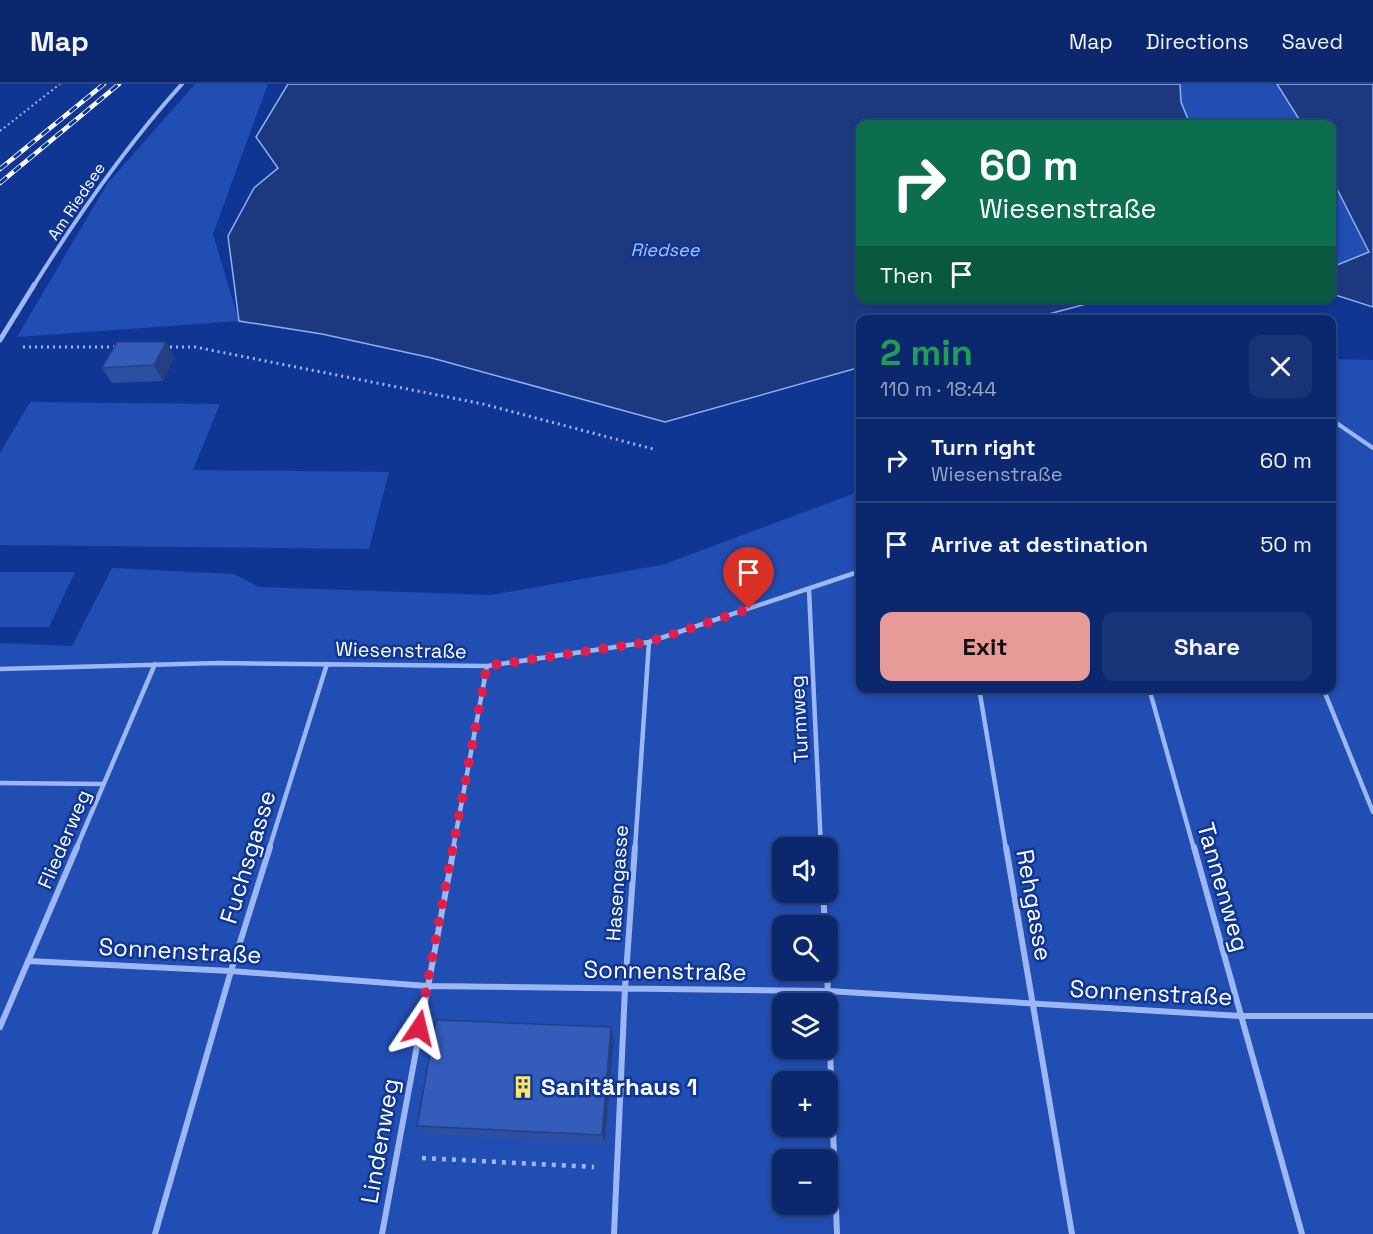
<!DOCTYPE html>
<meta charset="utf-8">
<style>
body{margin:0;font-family:"Space Grotesk",sans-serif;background:#193476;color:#f1f3f6;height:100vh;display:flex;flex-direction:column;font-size:22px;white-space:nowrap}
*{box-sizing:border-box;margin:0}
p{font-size:20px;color:#9aa6c2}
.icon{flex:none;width:33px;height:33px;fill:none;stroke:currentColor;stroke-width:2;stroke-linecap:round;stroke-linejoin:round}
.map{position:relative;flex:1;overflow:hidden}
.side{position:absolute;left:856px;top:231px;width:480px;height:378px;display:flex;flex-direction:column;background:#0b286e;border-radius:12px;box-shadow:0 3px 9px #0003,0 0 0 2px #2b4481}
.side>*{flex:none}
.hud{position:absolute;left:856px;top:36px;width:480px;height:183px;border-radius:12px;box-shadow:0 3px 9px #0003,0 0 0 2px #2b4481;background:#0b6e4f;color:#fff;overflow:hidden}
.buttons{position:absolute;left:772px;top:753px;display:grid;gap:12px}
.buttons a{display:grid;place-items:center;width:66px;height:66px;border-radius:12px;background:#0b286e;box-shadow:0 3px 9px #0003,0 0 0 2px #2b4481;font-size:30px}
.pin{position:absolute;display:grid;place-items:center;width:51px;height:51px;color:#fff;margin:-62px -26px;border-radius:50% 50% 50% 0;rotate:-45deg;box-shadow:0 0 6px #0007}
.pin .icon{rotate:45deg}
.me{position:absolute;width:66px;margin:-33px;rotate:10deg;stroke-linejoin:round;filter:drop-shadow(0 0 4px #0008)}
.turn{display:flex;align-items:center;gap:21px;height:126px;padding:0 24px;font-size:27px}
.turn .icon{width:78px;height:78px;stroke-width:2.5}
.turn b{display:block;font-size:42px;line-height:51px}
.then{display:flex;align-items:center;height:57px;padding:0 24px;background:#0003;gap:12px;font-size:22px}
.round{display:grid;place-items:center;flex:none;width:63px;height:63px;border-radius:12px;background:#193476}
.summary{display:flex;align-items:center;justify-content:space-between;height:102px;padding:0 24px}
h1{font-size:36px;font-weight:600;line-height:45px;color:#1e9e55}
.button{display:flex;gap:12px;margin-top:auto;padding:12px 24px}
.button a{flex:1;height:69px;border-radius:12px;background:#e69b98;color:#111;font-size:24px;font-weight:600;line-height:69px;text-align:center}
.button a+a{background:#193476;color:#f1f3f6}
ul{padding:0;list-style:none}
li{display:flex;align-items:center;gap:18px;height:84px;padding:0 24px;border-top:2px solid #2b4481}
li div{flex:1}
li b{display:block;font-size:22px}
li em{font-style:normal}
header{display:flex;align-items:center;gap:36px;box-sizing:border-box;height:84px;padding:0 30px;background:#0b286e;border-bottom:2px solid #2b4481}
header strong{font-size:28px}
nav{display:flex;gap:33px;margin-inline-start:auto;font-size:21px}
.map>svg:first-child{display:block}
</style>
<header>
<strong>Map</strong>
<nav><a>Map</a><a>Directions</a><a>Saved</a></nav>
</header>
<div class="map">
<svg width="1373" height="1150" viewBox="0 0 1373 1150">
<rect width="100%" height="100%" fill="#0f3693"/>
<path fill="#214eb3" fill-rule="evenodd" d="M195,0h73l-55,150 26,87 -222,16 90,-153z
M1180,0h97l25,40h-112l-9,-22z
M1332,95l37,73 -37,15z
M1332,275l41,1v874h-1373v-591l72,3 40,-78 122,6 25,13 232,8 171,-30 199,-74v197h471zM783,764h45v44h-45zM783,842h45v44h-45zM783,920h45v44h-45zM783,998h45v44h-45zM783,1076h45v44h-45z
M30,318l190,2 -27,66 196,2 -20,77 -369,-4v-92z
M0,488h75l-26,55h-49z"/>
<path fill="#1c3980" stroke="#8daff7" stroke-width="1.5" d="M288,0h892l1,18 9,22h-329v174l244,1 -75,20 -169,1v47l-196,55 -233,-64 -110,-24 -83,-13 -11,-85 26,-48 24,-20 -22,-31z
M1277,0h96v223l-41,-13v-27l37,-15 -37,-73v-55h-30z"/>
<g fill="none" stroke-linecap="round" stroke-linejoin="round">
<path stroke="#9cb7f4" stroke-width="2" stroke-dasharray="2 3" stroke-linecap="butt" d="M0,47l60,-47"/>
<path stroke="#9cb7f4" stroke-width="3" stroke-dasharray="2 4" stroke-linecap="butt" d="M23,263h95
M164,263h31l288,57 170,45"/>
<path stroke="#9cb7f4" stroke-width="4.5" stroke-dasharray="4 6" stroke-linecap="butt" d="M422,1074l172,9"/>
<path stroke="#9cb7f4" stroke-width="4" d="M1332,336l41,28"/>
<path stroke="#9cb7f4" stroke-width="4.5" d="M809,506l12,258
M0,585l218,-6 269,3 162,-24 212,-71
M979,604l27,161
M1149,604l45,161
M1323,604l50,124
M0,699l104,1
M76,765l79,-185
M269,765l58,-185
M453,765l34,-183
M635,765l14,-207"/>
<path stroke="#9cb7f4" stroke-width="6" d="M1006,763l66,387
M1194,763l108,387
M823,808l2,34
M28,877l203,10 196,15 401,5 412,25h133
M827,886l10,264
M0,943l77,-180
M155,1150l76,-263 39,-124
M382,1150l72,-387
M614,1150l11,-246 10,-141"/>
<path stroke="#9cb7f4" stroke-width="4" d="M33,203c45,-72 92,-140 149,-203"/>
<path stroke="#9cb7f4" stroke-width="5" d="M0,256l34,-55"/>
<g stroke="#fff" stroke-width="4.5">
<path id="rail" d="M0,85l104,-85
M0,99l119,-99"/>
</g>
<use href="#rail" stroke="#0f3693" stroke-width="3" stroke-dasharray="9" stroke-linecap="butt"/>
</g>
<path fill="#2d4fa1" d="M166,258l8,16 -11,23 -51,2 -10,-15z
M614,955l-9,104 -178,-8 -10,-9z"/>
<path fill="#244083" d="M166,258l8,16 -11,23 -9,-16z
M611,943l3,12 -9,104 -3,-8z"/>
<path fill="#345cbb" stroke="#244083" stroke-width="1.5" d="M117,258h49l-12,23 -52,3z
M436,936l175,7 -9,108 -185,-9z"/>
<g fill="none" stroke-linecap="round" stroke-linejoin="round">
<path stroke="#e11d48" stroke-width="10" stroke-dasharray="0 18" d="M419,944l68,-362 162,-24 100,-33"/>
</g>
<defs>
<g id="building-bare" transform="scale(1.8)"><path d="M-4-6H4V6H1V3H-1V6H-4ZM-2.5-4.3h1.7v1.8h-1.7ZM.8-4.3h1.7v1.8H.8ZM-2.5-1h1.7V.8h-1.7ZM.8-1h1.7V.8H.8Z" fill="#ffe75f" stroke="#0f3693" stroke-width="2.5" paint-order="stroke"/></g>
</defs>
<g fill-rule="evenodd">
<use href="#building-bare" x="523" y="1003"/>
</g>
<g text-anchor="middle" stroke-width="5" stroke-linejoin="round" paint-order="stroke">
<g font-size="16" fill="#fff" stroke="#0f3693">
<text transform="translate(76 117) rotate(-56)" y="6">Am Riedsee</text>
</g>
<g font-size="18" font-style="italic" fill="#a8c2fb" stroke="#0f3693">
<text x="665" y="172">Riedsee</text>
</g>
<g font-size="20" fill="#fff" stroke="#0f3693">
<text transform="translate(401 566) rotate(1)" y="7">Wiesenstraße</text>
<text transform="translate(799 635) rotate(-93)" y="7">Turmweg</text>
<text transform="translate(64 755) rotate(-67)" y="7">Fliederweg</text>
<text transform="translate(617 799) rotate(-86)" y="7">Hasengasse</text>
</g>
<g font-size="24" fill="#fff" stroke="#0f3693">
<text transform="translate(248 773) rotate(-73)" y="8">Fuchsgasse</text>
<text transform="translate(1223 803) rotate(74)" y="8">Tannenweg</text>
<text transform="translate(1034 821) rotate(80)" y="8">Rehgasse</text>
<text transform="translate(180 867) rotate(3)" y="8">Sonnenstraße</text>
<text transform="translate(665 887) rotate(1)" y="8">Sonnenstraße</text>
<text transform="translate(1151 909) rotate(3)" y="8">Sonnenstraße</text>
<text transform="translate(380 1057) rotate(-80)" y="8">Lindenweg</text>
</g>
<g font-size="24" font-weight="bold" fill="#fff" stroke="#0f3693" text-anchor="start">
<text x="541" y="1011">Sanitärhaus 1</text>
</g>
</g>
</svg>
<div class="buttons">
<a><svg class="icon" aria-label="sound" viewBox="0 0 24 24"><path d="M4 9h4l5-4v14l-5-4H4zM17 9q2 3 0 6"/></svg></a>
<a><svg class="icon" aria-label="search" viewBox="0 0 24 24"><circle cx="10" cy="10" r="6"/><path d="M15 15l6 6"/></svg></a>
<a><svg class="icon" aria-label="layers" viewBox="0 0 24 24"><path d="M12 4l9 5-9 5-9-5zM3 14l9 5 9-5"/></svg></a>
<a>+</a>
<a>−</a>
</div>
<div class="pin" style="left:749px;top:525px;background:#d93025"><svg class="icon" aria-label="arrive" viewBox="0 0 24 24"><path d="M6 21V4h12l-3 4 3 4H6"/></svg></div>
<svg class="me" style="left:419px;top:944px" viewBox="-20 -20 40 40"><path d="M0-17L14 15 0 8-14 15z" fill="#e11d48" stroke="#fff" stroke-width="4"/></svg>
<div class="hud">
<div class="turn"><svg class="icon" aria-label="right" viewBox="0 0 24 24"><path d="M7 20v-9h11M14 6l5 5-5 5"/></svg><div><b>60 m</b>Wiesenstraße</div></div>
<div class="then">Then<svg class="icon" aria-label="arrive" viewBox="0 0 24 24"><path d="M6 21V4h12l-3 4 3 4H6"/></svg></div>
</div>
<section class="side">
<div class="summary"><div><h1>2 min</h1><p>110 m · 18:44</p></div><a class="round"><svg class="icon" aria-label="close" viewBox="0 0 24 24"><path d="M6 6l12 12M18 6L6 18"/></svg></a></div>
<ul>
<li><svg class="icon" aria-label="right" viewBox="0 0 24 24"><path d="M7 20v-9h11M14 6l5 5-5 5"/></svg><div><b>Turn right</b><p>Wiesenstraße</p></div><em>60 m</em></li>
<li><svg class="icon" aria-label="arrive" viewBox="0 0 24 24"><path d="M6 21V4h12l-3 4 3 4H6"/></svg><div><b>Arrive at destination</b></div><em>50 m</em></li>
</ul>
<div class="button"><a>Exit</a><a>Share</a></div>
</section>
</div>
